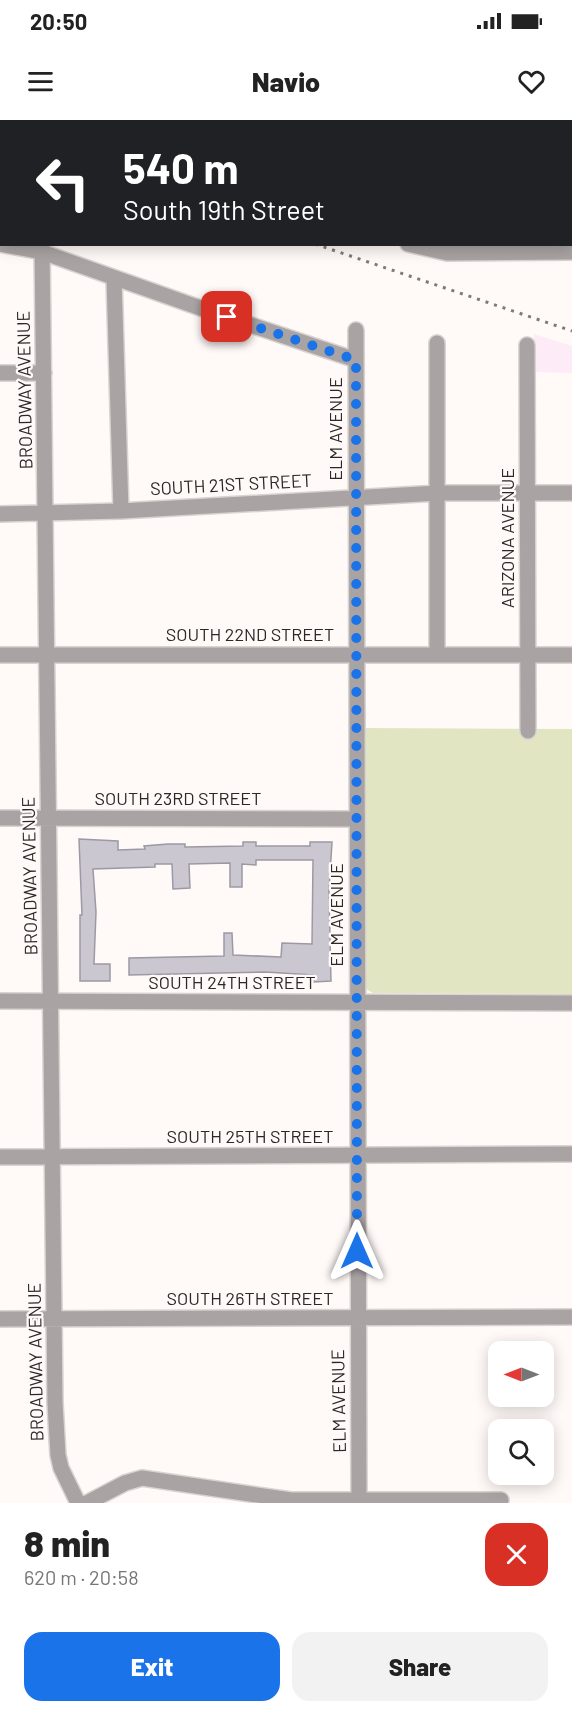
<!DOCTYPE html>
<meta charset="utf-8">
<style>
body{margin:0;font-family:Barlow,sans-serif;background:#f2f2f2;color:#222;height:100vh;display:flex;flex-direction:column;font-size:22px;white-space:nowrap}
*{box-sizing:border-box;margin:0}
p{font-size:20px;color:#767676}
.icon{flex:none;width:33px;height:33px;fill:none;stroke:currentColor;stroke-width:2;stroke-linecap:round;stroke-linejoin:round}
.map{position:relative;height:1383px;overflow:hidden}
.side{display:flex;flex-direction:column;background:#fff;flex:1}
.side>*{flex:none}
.hud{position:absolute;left:0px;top:0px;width:573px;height:126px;box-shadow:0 3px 15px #0003;background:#202124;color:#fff;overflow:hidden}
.needle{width:39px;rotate:270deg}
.buttons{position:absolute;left:488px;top:1221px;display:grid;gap:12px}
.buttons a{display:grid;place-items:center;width:66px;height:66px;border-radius:12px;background:#fff;box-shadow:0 3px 15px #0003;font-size:30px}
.pin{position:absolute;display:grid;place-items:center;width:51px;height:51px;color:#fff;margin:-26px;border-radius:12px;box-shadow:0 3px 9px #0006}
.me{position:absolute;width:66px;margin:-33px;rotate:0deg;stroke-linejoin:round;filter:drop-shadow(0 0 4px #0008)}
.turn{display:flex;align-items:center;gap:21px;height:126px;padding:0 24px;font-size:27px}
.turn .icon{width:78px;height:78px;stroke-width:2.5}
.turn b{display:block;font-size:42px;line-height:51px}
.round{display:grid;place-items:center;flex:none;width:63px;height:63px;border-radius:18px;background:#f2f2f2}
.head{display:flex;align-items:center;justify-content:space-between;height:102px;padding:0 24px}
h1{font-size:36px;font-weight:800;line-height:45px}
.button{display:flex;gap:12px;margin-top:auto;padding:12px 24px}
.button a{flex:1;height:69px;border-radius:18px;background:#1a73e8;color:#fff;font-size:24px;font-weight:800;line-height:69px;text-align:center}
.button a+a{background:#f2f2f2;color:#222}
.status{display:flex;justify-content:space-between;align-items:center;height:42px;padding:0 30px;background:#fff;direction:ltr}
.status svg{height:16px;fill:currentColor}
header{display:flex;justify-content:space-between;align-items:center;height:78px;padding:0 24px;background:#fff;font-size:27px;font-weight:800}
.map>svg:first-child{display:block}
</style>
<div class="status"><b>20:50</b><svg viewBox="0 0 49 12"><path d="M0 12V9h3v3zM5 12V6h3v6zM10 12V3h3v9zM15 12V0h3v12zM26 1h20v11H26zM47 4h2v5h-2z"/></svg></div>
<header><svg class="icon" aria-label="menu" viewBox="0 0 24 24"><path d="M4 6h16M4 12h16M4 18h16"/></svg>Navio<svg class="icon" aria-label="heart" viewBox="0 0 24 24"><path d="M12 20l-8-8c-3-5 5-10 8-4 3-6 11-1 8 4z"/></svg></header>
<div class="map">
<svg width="572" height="1383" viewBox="0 0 572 1383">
<rect width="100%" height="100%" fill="#fffaf8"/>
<path fill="#fdecf7" d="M534,214l38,12v27l-38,-1z"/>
<path fill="#e2e5c2" d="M363,608l209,1v265l-199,-1 -7,-4z"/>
<path fill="#cbc7d1" stroke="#9d99a3" stroke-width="1.5" d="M79,719l39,2v9l27,-1 -1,-3 24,-2h17v3l58,-1v-4h13v4h54v-4h22l-3,49 2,90 -17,1 -1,-7 -48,-3 -136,3v-17l95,-2v-23h8l1,22 48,2 1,-14 30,1 1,-84h-57v5l-14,-1v23h-12v-24l-41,1 1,24 -17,1 -1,-25h-17v3l-62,2 3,43 -2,52h16v17h-30v-66h2z"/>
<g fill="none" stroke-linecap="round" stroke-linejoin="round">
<g stroke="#d9d4d2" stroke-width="18">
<path id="minor" d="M41,0v2
M57,0l5,2
M200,0v2
M277,0v2
M436,0v2
M527,0v2
M121,2v-2
M354,2v-2
M0,124l42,8 164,58 150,50
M42,124l13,1159 3,52 3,13 17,35
M408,124l39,9 125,-1
M114,158l7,233
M356,210l3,1170
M527,225l1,386
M0,253h44
M0,394l121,-3 317,-18h134
M0,535h572
M437,535v-312
M0,698l356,1
M0,881l572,2
M0,1037l572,-3
M0,1199l572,-2
M87,1383l38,-20 17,-5 149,22h210"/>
</g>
<use href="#minor" stroke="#a9a3a3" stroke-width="15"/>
<path stroke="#7f7a78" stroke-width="3" stroke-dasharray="3 6" stroke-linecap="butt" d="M0,17h2
M315,124l257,87"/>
</g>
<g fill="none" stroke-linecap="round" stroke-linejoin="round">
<path stroke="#1a73e8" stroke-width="10" stroke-dasharray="0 18" d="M227,197l129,43 1,891"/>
</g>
<g text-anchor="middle" stroke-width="4.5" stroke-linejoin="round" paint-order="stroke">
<g font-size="18" fill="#2d2827" stroke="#fffaf8">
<text transform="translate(25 270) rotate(-91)" y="6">BROADWAY AVENUE</text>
<text transform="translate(336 309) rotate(-90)" y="6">ELM AVENUE</text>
<text transform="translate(231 365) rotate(-3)" y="6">SOUTH 21ST STREET</text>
<text transform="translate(508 418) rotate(-90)" y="6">ARIZONA AVENUE</text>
<text x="250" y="521">SOUTH 22ND STREET</text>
<text x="178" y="685">SOUTH 23RD STREET</text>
<text transform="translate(30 756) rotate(-91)" y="6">BROADWAY AVENUE</text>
<text transform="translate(337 795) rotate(-90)" y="6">ELM AVENUE</text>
<text x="232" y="869">SOUTH 24TH STREET</text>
<text x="250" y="1023">SOUTH 25TH STREET</text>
<text x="250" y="1185">SOUTH 26TH STREET</text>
<text transform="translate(36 1242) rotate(-91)" y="6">BROADWAY AVENUE</text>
<text transform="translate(339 1281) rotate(-91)" y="6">ELM AVENUE</text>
</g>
</g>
</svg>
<div class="buttons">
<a><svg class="needle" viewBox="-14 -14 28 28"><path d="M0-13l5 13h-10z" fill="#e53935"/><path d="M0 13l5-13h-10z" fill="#767676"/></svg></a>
<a><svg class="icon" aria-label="search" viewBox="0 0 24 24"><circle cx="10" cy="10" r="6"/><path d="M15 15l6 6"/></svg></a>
</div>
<div class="pin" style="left:227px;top:197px;background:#d93025"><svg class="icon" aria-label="arrive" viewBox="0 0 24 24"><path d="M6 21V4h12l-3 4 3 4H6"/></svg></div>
<svg class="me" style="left:357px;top:1131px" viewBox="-20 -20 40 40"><path d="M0-17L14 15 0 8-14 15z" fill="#1a73e8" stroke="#fff" stroke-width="4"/></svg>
<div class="hud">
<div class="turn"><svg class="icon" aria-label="left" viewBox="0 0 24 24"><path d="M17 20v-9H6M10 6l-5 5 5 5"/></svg><div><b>540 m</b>South 19th Street</div></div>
</div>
</div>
<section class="side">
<div class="head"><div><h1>8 min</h1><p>620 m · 20:58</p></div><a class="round" style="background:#d93025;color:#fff"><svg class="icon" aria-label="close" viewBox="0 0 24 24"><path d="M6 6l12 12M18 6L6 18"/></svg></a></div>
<div class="button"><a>Exit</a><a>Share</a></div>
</section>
